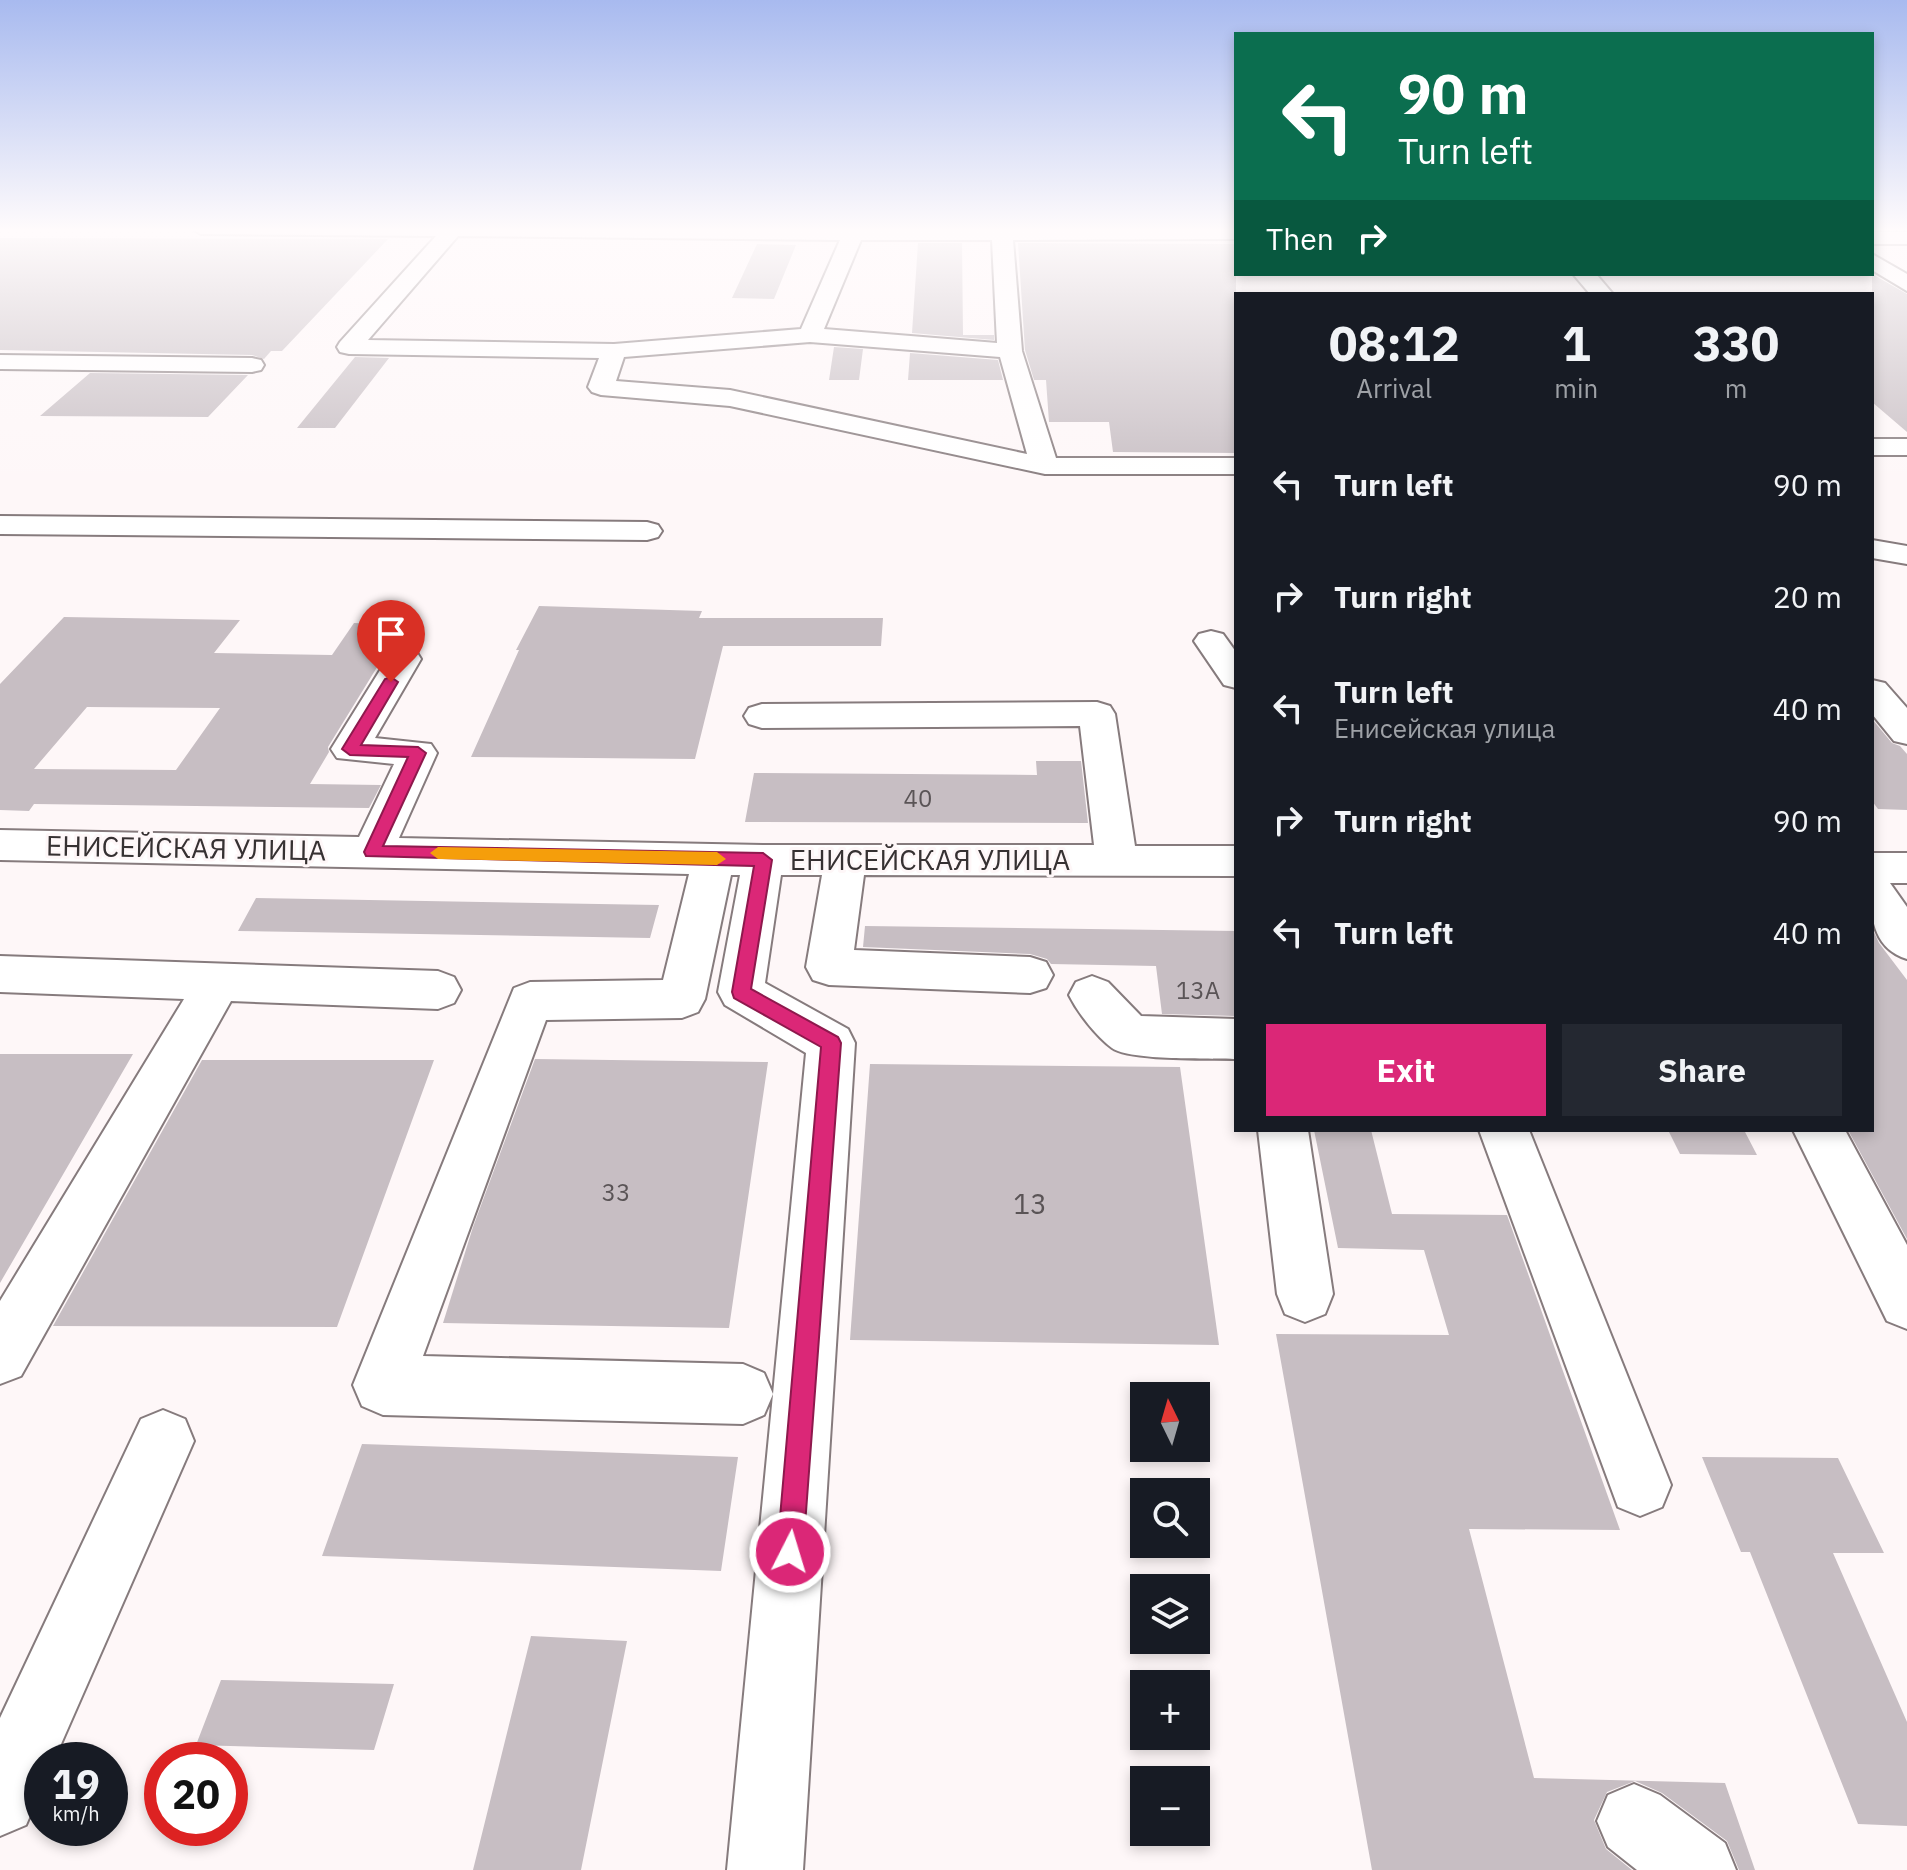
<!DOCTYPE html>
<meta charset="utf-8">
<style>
body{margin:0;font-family:"IBM Plex Sans",sans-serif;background:#242831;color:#f1f3f6;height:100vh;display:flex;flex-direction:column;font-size:30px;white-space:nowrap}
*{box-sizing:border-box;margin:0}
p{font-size:26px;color:#9ea1a6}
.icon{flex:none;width:44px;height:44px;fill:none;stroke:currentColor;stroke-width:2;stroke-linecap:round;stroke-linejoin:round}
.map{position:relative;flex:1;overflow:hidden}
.drawer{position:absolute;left:1234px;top:292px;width:640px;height:840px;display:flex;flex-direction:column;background:#171b24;border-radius:0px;box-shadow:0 4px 12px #0003}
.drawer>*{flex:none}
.guide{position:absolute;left:1234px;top:32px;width:640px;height:244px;border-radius:0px;box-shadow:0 4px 12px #0003;background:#0b6e4f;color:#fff;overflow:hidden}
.needle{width:52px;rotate:355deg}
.buttons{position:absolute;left:1130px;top:1382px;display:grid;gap:16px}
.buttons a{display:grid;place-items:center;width:80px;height:80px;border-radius:0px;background:#171b24;box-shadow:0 4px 12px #0003;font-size:40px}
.speed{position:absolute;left:24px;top:1742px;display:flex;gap:16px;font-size:40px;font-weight:700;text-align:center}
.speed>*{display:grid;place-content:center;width:104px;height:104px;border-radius:50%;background:#171b24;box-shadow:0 4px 12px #0003;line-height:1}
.speed small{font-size:20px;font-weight:400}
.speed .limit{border:12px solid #d22;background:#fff;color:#111}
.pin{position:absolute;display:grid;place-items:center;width:68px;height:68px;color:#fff;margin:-82px -34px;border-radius:50% 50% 50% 0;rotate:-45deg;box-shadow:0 0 8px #0007}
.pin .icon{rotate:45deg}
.me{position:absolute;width:88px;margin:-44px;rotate:5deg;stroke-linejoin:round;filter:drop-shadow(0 0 6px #0008)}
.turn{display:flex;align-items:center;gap:28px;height:168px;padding:0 32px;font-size:36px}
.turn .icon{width:104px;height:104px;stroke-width:2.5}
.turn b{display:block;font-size:56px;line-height:68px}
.then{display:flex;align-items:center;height:76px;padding:0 32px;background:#0003;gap:16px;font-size:30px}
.eta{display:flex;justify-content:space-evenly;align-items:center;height:136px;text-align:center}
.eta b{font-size:48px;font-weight:800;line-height:56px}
.action{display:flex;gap:16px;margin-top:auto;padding:16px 32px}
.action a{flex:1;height:92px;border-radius:0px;background:#db2777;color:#fff;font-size:32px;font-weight:800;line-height:92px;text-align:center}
.action a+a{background:#242831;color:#f1f3f6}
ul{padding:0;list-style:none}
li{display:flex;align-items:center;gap:24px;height:112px;padding:0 32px}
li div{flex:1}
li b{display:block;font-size:30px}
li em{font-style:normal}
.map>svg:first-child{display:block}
</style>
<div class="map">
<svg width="1907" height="1870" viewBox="0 0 1907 1870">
<rect width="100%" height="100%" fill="#fef7f8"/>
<path fill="#c7bec3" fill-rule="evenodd" d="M0,238l388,1 -106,112h-11l-7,8 -12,-4 -252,-5z
M918,243h44l1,92h31v5l-82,-7z
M1018,243l218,1v209l-123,-1 -4,-30h-60l-3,-42h-12l-9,-30z
M757,244l39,1 -22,54 -42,-1z
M1872,274l35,20v138l-35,-30z
M834,347l29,2 -4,31h-30z
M910,353l88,7 5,20h-95z
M355,357l34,1 -54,70h-38z
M90,373l158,2 -40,42 -168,-1z
M539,606l163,5 -3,7h184l-2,28h-158l-28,113 -224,-2 48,-107h-3z
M64,617l176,3 -26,33 118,2 22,-32 49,2 -75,122 1,5 -19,32 71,1 -12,23 -335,-4 -5,7 -29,-1v-126zM87,707l133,1 -44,62 -142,-1z
M1872,719l20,24 8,3 7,8v56l-29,-1 -6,-8z
M1036,761h45l7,62 -343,-1 9,-49 283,2z
M256,898l403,7 -9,33 -412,-7z
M865,926l371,5v85l-74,-2 -6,-48 -105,-2 -4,-5 -17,-5 -167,-7z
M1872,928l7,15 28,37v259l-59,-109h24z
M0,1054h133l-133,229z
M535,1059l233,3 -39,266 -286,-5 30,-96z
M202,1060h232l-97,267 -284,-1z
M870,1064l310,3 39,278 -369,-5z
M1314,1130h57l21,84 115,1 113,315 -151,-1 65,249 191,5 30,87h-16l-12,-29 -65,-48 -27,-12 -28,11 -13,28 12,29 26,21h-260l-96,-536 173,1 -25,-85 -86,-2z
M1668,1130h76l13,25 -77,-1z
M362,1444l376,13 -17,114 -399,-15z
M1702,1457l136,1 46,95h-51l74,169v104l-49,-2 -108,-272h-9z
M531,1636l96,5 -46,229h-108z
M221,1680l173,4 -20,66 -178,-5z"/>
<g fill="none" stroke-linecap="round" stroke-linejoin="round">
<g stroke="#867b7d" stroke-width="4">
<path id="minor" d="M191,228h1045v11l-223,1 9,111 34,107h180v16h-191l-315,-68 -129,-11 -9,-3 -4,-5 11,-29 -250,-4 -9,-2 -3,-5 3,-5 96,-106 -235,-2zM458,236l382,4 -39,89 -187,15 -246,-4zM861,240h131l5,103 -173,-14zM810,342l190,15 27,97 -297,-64 -114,-9 8,-24z
M1872,232h35v12h-35z
M1872,254l35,20v17l-35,-21z
M1573,274h23l17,20h-23z
M0,355l252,3 9,2 3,5 -3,5 -9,2 -252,-3z
M1872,439h35v16h-35z
M0,516l647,6 11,3 4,6 -4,6 -11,3 -647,-6z
M1872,540l35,6v18l-35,-6z
M1211,631l12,3 13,18v36l-12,-3 -30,-44 5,-7z
M404,648l12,3 5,8 -46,79 56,6 6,9 -38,85 364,7h331l-14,-119 -318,2 -13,-4 -5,-8 5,-8 13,-4 335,-2 13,4 5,8 20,132h101v30l-372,-1 -10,75 176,7 16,5 7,13 -7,13 -16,5 -201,-8 -16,-5 -7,-13 16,-92h-41l-16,108 83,46 7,14 -52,827h-76l79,-817 -81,-48 -7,-13 22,-117h-9l-26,124 -7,13 -16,6 -136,2 -123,336 320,8 21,9 9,21 -9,21 -21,9 -360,-9 -21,-9 -9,-21 161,-397 16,-6 133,-2 26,-106 -689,-14v-30l359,7 35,-73 -57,-6 -6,-9 61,-98z
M1872,680l13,3 22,25v36l-13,-3 -22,-27z
M1872,853h35v30h-17l17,24v52c-46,-14 -35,-68 -35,-106z
M0,956l438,15 16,6 7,13 -7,13 -16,6 -207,-8 -210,375 -21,8v-83l184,-302 -184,-7z
M1092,976l16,6 33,34 95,3v40c-25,-1 -106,2 -124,-11 -16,-12 -34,-35 -43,-53l7,-13z
M1258,1130h50l25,164 -8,20 -20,8 -20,-8 -8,-20z
M1479,1130h50l142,355 -9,22 -22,9 -22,-9z
M1793,1130h52l62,115v84l-20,-8z
M163,1410l22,9 9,22 -140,319h-12v28l-16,37 -26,11v-118l141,-299z
M1634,1784l26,11 65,48 11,27h-99l-29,-23 -11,-26 11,-26z"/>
</g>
<use href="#minor" fill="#fff" fill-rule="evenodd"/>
</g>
<linearGradient id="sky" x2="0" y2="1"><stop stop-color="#a8baef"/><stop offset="0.47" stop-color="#fffbfc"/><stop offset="1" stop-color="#fffbfc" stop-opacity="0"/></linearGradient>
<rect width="1907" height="490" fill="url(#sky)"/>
<path fill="#db2777" stroke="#8e194d" stroke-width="2" d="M391,677l7,5 -37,63 57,2 8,6 -43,93 380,7 9,7 -21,129 87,48 3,6 -38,509 -4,9 -9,4 -9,-4 -4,-9 44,-505 -87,-49 -2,-6 22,-126 -388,-10 -2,-4 44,-95 -58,-2 -8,-6 43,-70z"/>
<path fill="#f59e0b" d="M438,847l279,5 9,7 -9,6 -279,-6 -8,-6z"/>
<g text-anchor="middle" stroke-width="6" stroke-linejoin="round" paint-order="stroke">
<g font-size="24" fill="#5a5456">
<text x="918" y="807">40</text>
<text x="1198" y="999">13А</text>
<text x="616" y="1201">33</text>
</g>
<g font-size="28" fill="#363132" stroke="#fef7f8">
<text transform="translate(186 848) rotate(1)" y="10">ЕНИСЕЙСКАЯ УЛИЦА</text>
<text x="930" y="870">ЕНИСЕЙСКАЯ УЛИЦА</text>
</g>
<g font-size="28" fill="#5a5456">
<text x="1030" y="1214">13</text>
</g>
</g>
</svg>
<div class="buttons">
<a><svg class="needle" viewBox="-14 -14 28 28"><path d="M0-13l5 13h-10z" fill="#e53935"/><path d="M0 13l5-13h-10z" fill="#9ea1a6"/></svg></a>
<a><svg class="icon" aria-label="search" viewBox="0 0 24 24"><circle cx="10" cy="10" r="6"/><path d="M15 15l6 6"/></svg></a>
<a><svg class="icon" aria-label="layers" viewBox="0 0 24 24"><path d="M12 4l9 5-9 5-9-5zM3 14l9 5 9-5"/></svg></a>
<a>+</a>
<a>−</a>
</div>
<div class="speed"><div>19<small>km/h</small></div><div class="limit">20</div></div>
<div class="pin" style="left:391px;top:682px;background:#d93025"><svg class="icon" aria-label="arrive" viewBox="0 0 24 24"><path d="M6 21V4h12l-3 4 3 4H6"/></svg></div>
<svg class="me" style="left:790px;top:1552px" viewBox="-20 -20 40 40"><circle r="17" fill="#db2777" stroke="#fff" stroke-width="3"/><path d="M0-11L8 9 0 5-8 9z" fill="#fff"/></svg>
<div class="guide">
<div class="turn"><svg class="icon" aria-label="left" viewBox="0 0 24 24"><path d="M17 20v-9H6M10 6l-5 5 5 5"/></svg><div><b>90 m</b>Turn left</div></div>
<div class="then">Then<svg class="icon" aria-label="right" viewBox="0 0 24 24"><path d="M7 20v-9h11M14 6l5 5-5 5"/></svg></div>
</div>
<section class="drawer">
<div class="eta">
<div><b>08:12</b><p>Arrival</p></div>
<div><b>1</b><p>min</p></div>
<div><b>330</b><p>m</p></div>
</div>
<ul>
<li><svg class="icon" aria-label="left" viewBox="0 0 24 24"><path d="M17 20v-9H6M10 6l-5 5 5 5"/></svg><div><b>Turn left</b></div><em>90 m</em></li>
<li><svg class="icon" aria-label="right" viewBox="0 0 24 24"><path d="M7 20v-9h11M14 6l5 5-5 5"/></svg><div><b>Turn right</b></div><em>20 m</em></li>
<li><svg class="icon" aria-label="left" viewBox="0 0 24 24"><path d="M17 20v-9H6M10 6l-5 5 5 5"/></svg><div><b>Turn left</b><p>Енисейская улица</p></div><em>40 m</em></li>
<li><svg class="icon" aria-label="right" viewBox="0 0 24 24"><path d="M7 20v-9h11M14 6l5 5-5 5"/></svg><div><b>Turn right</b></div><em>90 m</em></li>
<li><svg class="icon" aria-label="left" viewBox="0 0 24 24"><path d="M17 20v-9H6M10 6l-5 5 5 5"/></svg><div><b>Turn left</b></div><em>40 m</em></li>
</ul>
<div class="action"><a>Exit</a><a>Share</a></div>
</section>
</div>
